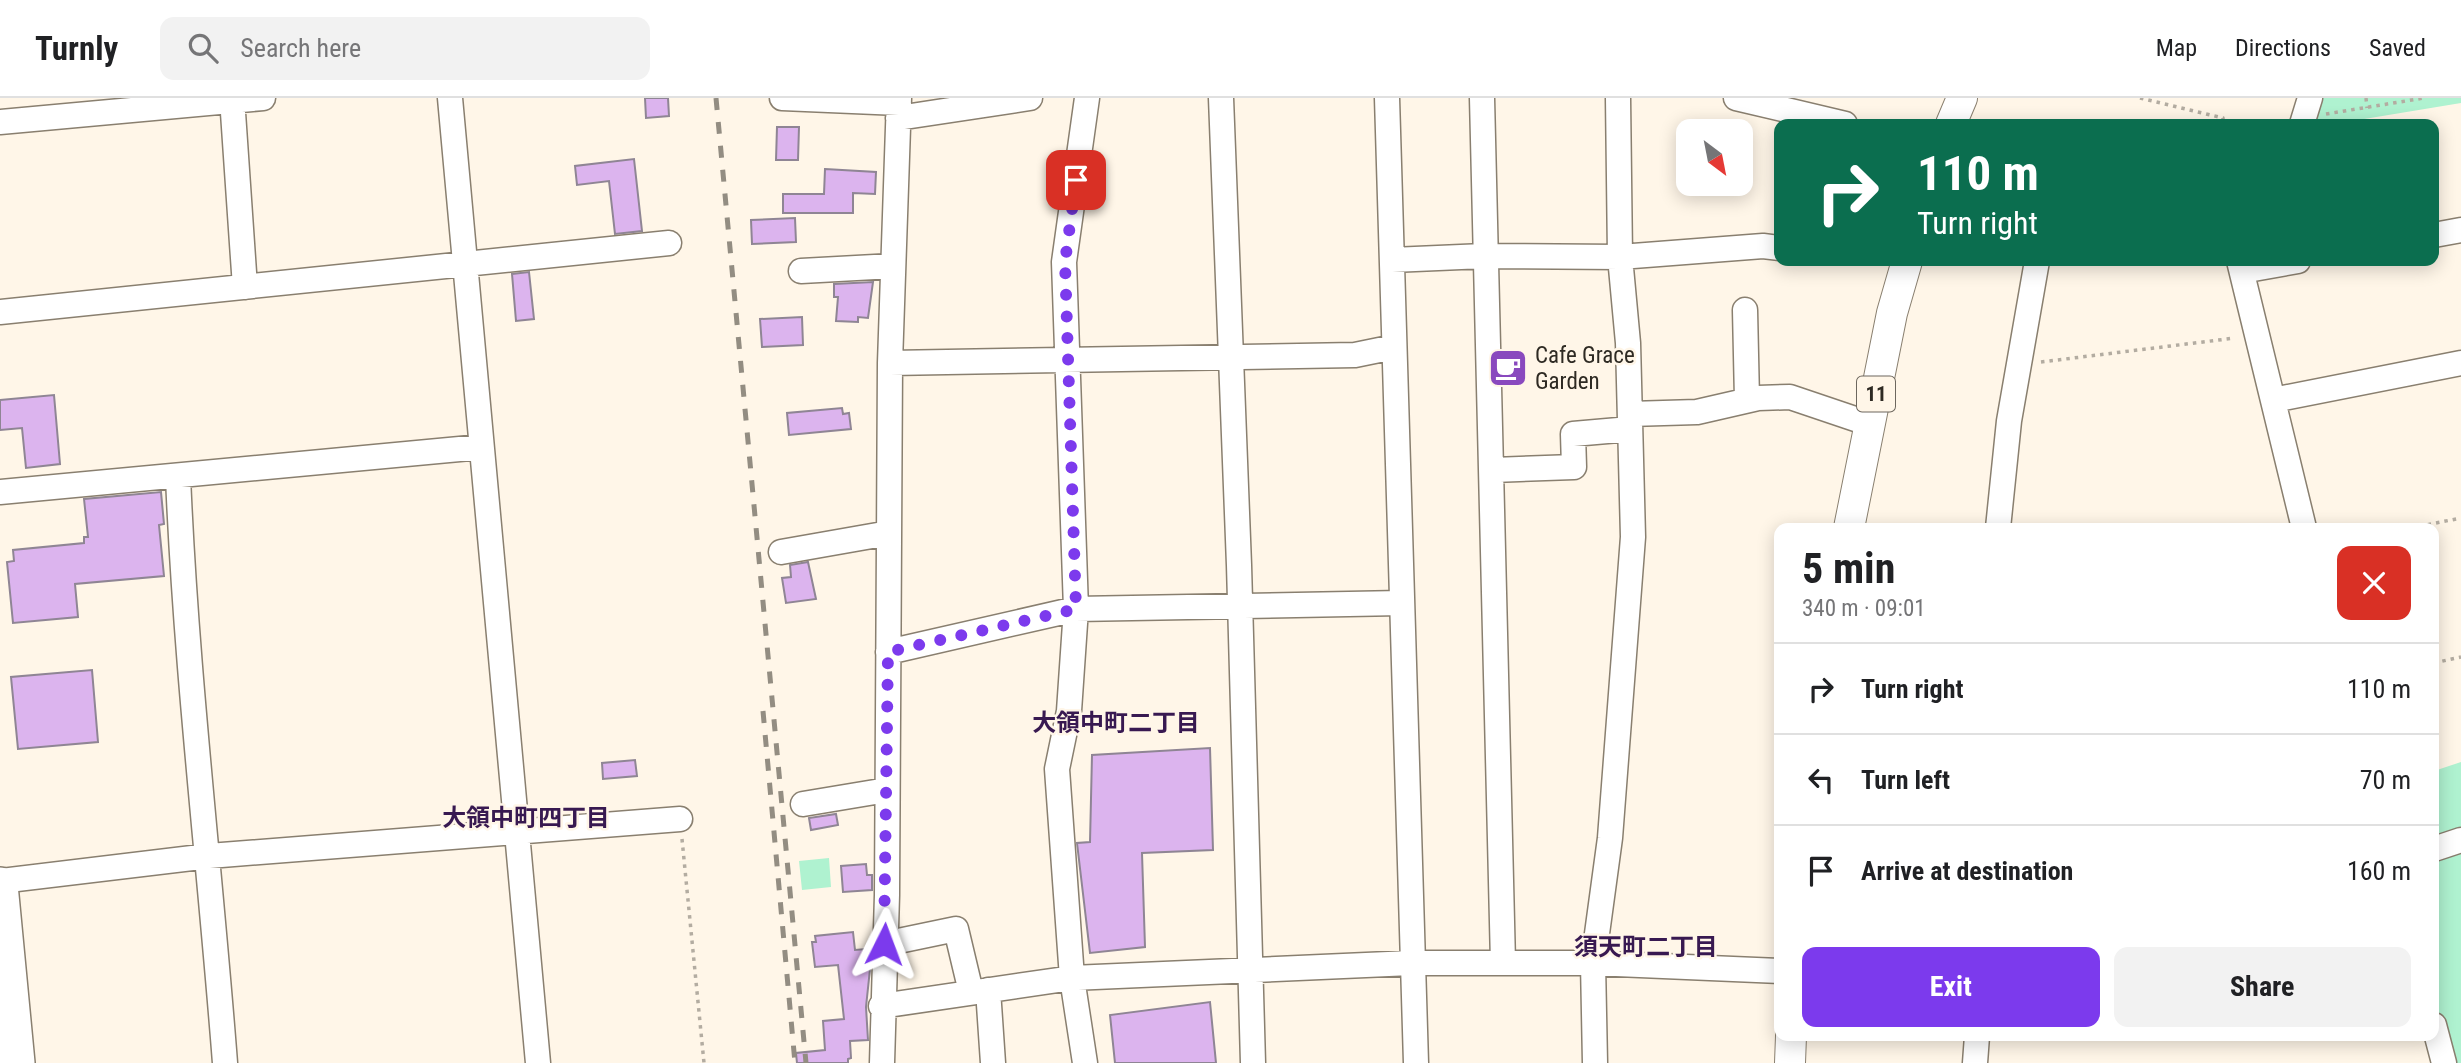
<!DOCTYPE html>
<meta charset="utf-8">
<style>
body{margin:0;font-family:"Roboto Condensed","Noto Sans JP",sans-serif;background:#f2f2f2;color:#202124;height:100vh;display:flex;flex-direction:column;font-size:26px;white-space:nowrap}
*{box-sizing:border-box;margin:0}
p{font-size:23px;color:#757577}
.icon{flex:none;width:38px;height:38px;fill:none;stroke:currentColor;stroke-width:2;stroke-linecap:round;stroke-linejoin:round}
.map{position:relative;flex:1;overflow:hidden}
.side{position:absolute;left:1774px;top:425px;width:665px;height:518px;display:flex;flex-direction:column;background:#fff;border-radius:14px;box-shadow:0 4px 18px #0003}
.side>*{flex:none}
.guide{position:absolute;left:1774px;top:21px;width:665px;height:147px;border-radius:14px;box-shadow:0 4px 18px #0003;background:#0b6e4f;color:#fff;overflow:hidden}
.needle{width:46px;rotate:148deg}
.fabs{position:absolute;left:1676px;top:21px;display:grid;gap:14px}
.fabs a{display:grid;place-items:center;width:77px;height:77px;border-radius:14px;background:#fff;box-shadow:0 4px 18px #0003;font-size:35px}
.pin{position:absolute;display:grid;place-items:center;width:60px;height:60px;color:#fff;margin:-30px;border-radius:14px;box-shadow:0 4px 10px #0006}
.me{position:absolute;width:77px;margin:-38px;rotate:3deg;stroke-linejoin:round;filter:drop-shadow(0 0 5px #0008)}
.turn{display:flex;align-items:center;gap:24px;height:147px;padding:0 28px;font-size:32px}
.turn .icon{width:91px;height:91px;stroke-width:2.5}
.turn b{display:block;font-size:49px;line-height:60px}
.round{display:grid;place-items:center;flex:none;width:74px;height:74px;border-radius:14px;background:#f2f2f2}
.summary{display:flex;align-items:center;justify-content:space-between;height:119px;padding:0 28px}
h1{font-size:42px;font-weight:700;line-height:52px}
.primary-button{display:flex;gap:14px;margin-top:auto;padding:14px 28px}
.primary-button a{flex:1;height:80px;border-radius:14px;background:#7c3aed;color:#fff;font-size:28px;font-weight:700;line-height:80px;text-align:center}
.primary-button a+a{background:#f2f2f2;color:#202124}
ul{padding:0;list-style:none}
li{display:flex;align-items:center;gap:21px;height:91px;padding:0 28px;border-top:2px solid #e0e0e0}
li div{flex:1}
li b{display:block;font-size:26px}
li em{font-style:normal}
header{display:flex;align-items:center;gap:42px;box-sizing:border-box;height:98px;padding:0 35px;background:#fff;border-bottom:2px solid #e0e0e0}
header strong{font-size:33px}
nav{display:flex;gap:38px;margin-inline-start:auto;font-size:24px}
.search{width:490px;height:63px;background:#f2f2f2;display:flex;align-items:center;gap:18px;box-sizing:border-box;padding:0 24px;border-radius:14px;color:#757577;font-size:26px}
.map>svg:first-child{display:block}
</style>
<header>
<strong>Turnly</strong>
<div class="search"><svg class="icon" aria-label="search" viewBox="0 0 24 24"><circle cx="10" cy="10" r="6"/><path d="M15 15l6 6"/></svg>Search here</div>
<nav><a>Map</a><a>Directions</a><a>Saved</a></nav>
</header>
<div class="map">
<svg width="2461" height="965" viewBox="0 0 2461 965">
<rect width="100%" height="100%" fill="#fff6e8"/>
<path fill="#aff2d0" d="M2317,0h144v5l-127,21h-25z
M2461,664v301h-8l-19,-68v-224z
M829,760l2,29 -29,3 -3,-29z"/>
<path fill="#dcb4ee" stroke="#8f8594" stroke-width="2" d="M645,0h23l1,18 -23,2z
M777,29h22l-1,33h-22z
M634,61l8,72 -27,3 -6,-53 -32,4 -2,-19z
M825,71l51,3 -1,22 -22,-1v20h-70v-19h41z
M795,120l1,24 -44,2 -1,-24z
M529,174l5,47 -18,2 -4,-47z
M873,184l-5,36 -10,-1v5l-22,-1 2,-24h-4v-13z
M802,219l1,28 -41,2 -2,-28z
M54,297l6,69 -34,4 -4,-40 -22,2v-30z
M842,310l1,6 6,-1 2,16 -62,6 -2,-22z
M161,394l3,32 -5,1 5,51 -89,8 3,33 -65,6 -6,-61 7,-1 -1,-11 71,-7v-6h4l-4,-38z
M808,464l8,37 -30,4 -4,-25 9,-1 -1,-12z
M92,572l6,72 -80,7 -7,-72z
M1210,650l3,102 -71,3 3,94 -55,6 -13,-110 13,-1 2,-87z
M635,662l2,16 -34,3 -1,-16z
M836,716l2,11 -27,5 -2,-12z
M866,766l1,11h5v15l-29,2 -2,-26z
M853,834l2,18 11,-1 4,20 -4,38 2,33 -18,1 1,17 -3,1v4h-51l-1,-10 29,-3 -2,-29 21,-2 -6,-54 -23,2 -3,-25h4l-1,-6z
M1210,904l6,61h-101l-5,-48z"/>
<g fill="none" stroke-linecap="round" stroke-linejoin="round">
<g stroke="#897f6f" stroke-width="27">
<path id="minor" d="M232,0l13,189
M450,0l88,965
M782,0l117,5
M1221,0l18,467 14,498
M1387,0l29,965
M1482,0l21,865
M1736,0l109,26
M898,20l132,-20
M0,24l263,-24
M2302,26l8,-26
M2434,137l27,-5
M1392,162l92,-4 136,1 143,-11 17,2
M2239,163l65,267
M801,173l92,-5
M2242,173l56,-10
M1745,212l2,90
M0,214l669,-69
M890,265l465,-8 39,-8
M2273,302l188,-37
M1630,316l67,-2 61,-14 32,-1 80,27
M1493,372l81,-3 -1,-33 57,-5
M178,378c8,196 32,391 47,587
M0,394l481,-45
M1998,430l11,-107 28,-160
M781,454l108,-19
M888,554l188,-43 325,-6
M803,706l84,-14
M2434,751l27,-9
M0,783l209,-25 471,-37
M884,846l72,-15 15,63
M988,892l5,73
M881,908l191,-28 339,-15h182l187,8
M2434,927l10,38
M882,965l5,-168 3,-532 9,-265
M1085,965l-13,-85 -15,-209 12,-58 7,-102 -12,-347 23,-164
M1595,965l-2,-100 17,-125 23,-301 -5,-194 -8,-86 -2,-159
M1975,965l2,-27"/>
</g>
<g stroke="#897f6f" stroke-width="32">
<path id="major" d="M1951,26l11,-26
M1849,430l43,-215 15,-52
M1790,965l1,-27"/>
</g>
<g stroke="#897f6f" stroke-width="38">
<path id="highway" d="M0,787l17,178"/>
</g>
<path stroke="#b3aca1" stroke-width="3.5" stroke-dasharray="3.5 5" stroke-linecap="butt" d="M2140,0l83,20v6
M2366,0l1,10
M2326,16l98,-16
M2041,264l194,-24
M2411,430l50,-10
M2434,565l27,-6
M682,741l22,224"/>
<use href="#minor" stroke="#fff" stroke-width="24"/>
<use href="#major" stroke="#fff" stroke-width="30"/>
<use href="#highway" stroke="#fff" stroke-width="35"/>
<path stroke="#938d82" stroke-width="5" stroke-dasharray="12 12" stroke-linecap="butt" d="M716,0l90,965
M763,613l32,352"/>
</g>
<g fill="none" stroke-linecap="round" stroke-linejoin="round">
<path stroke="#7c3aed" stroke-width="12" stroke-dasharray="0 21.6" d="M884,846l4,-292 188,-43 -11,-347 11,-82"/>
</g>
<defs>
<g id="cafe-square" transform="scale(2.0125)"><rect x="-9" y="-9" width="18" height="18" rx="4" fill="#8949be" stroke="#fff6e8"/><path d="M-5.5-4.5H6V0H3Q3 3.5 0 3.5H-2.5Q-5.5 3.5-5.5 0ZM3-3.2v2h1.7v-2ZM-6 4.5H4V6H-6Z" fill="#fff"/></g>
</defs>
<g fill-rule="evenodd">
<use href="#cafe-square" x="1508" y="270"/>
</g>
<g text-anchor="middle" stroke-width="5" stroke-linejoin="round" paint-order="stroke">
<rect fill="#fff6e8" stroke="#6d675e" stroke-width="2" x="1857" y="278.5" width="38" height="35" rx="5"/>
<g font-size="21" font-weight="bold" fill="#2e2a23">
<text x="1876" y="303">11</text>
</g>
<g font-size="23" fill="#2e2a23" stroke="#fff6e8" text-anchor="start">
<text x="1535" y="265">Cafe Grace<tspan x="1535" dy="26">Garden</tspan></text>
</g>
<g font-size="24" font-weight="bold" fill="#381951" stroke="#fff6e8">
<text x="1116" y="633">大領中町二丁目</text>
<text x="526" y="728">大領中町四丁目</text>
<text x="1646" y="857">須天町二丁目</text>
</g>
</g>
</svg>
<div class="fabs">
<a><svg class="needle" viewBox="-14 -14 28 28"><path d="M0-13l5 13h-10z" fill="#e53935"/><path d="M0 13l5-13h-10z" fill="#757577"/></svg></a>
</div>
<div class="pin" style="left:1076px;top:82px;background:#d93025"><svg class="icon" aria-label="arrive" viewBox="0 0 24 24"><path d="M6 21V4h12l-3 4 3 4H6"/></svg></div>
<svg class="me" style="left:884px;top:846px" viewBox="-20 -20 40 40"><path d="M0-17L14 15 0 8-14 15z" fill="#7c3aed" stroke="#fff" stroke-width="4"/></svg>
<div class="guide">
<div class="turn"><svg class="icon" aria-label="right" viewBox="0 0 24 24"><path d="M7 20v-9h11M14 6l5 5-5 5"/></svg><div><b>110 m</b>Turn right</div></div>
</div>
<section class="side">
<div class="summary"><div><h1>5 min</h1><p>340 m · 09:01</p></div><a class="round" style="background:#d93025;color:#fff"><svg class="icon" aria-label="close" viewBox="0 0 24 24"><path d="M6 6l12 12M18 6L6 18"/></svg></a></div>
<ul>
<li><svg class="icon" aria-label="right" viewBox="0 0 24 24"><path d="M7 20v-9h11M14 6l5 5-5 5"/></svg><div><b>Turn right</b></div><em>110 m</em></li>
<li><svg class="icon" aria-label="left" viewBox="0 0 24 24"><path d="M17 20v-9H6M10 6l-5 5 5 5"/></svg><div><b>Turn left</b></div><em>70 m</em></li>
<li><svg class="icon" aria-label="arrive" viewBox="0 0 24 24"><path d="M6 21V4h12l-3 4 3 4H6"/></svg><div><b>Arrive at destination</b></div><em>160 m</em></li>
</ul>
<div class="primary-button"><a>Exit</a><a>Share</a></div>
</section>
</div>
